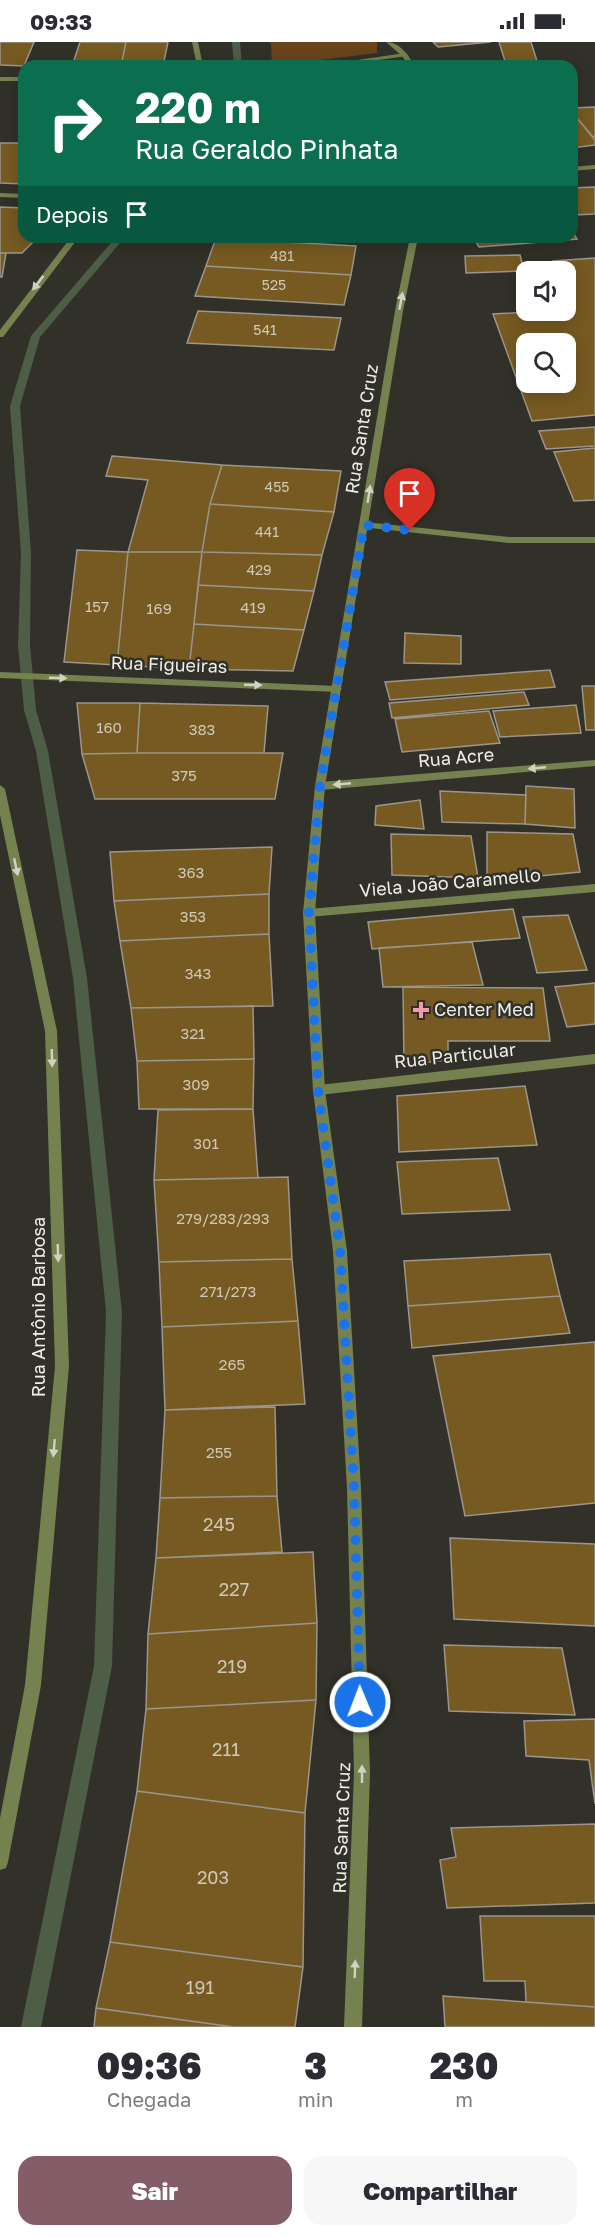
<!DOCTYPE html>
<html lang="pt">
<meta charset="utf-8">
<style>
body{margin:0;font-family:"Golos Text",sans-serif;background:#f7f7f7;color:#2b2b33;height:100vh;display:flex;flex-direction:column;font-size:22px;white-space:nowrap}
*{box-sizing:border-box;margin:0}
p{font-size:20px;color:#7c7c81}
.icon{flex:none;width:33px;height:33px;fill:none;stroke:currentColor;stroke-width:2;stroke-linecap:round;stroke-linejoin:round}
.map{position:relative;height:1985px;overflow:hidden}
.details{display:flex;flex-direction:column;background:#fff;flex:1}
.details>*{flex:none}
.top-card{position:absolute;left:18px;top:18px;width:560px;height:183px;border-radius:18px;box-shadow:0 3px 15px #0003;background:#0b6e4f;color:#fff;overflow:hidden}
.buttons{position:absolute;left:516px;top:219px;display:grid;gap:12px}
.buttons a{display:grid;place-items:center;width:60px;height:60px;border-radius:12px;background:#fff;box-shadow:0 3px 15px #0003;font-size:30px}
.pin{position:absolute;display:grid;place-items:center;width:51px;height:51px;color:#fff;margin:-62px -26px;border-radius:50% 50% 50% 0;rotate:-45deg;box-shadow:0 0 6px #0007}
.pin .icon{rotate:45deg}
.me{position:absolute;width:66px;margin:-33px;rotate:359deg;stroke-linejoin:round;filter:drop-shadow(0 0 4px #0008)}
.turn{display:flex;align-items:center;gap:21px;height:126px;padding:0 18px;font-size:27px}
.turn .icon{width:78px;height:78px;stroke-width:2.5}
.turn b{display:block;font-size:42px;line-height:51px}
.then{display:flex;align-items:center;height:57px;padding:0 18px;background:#0003;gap:12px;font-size:22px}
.eta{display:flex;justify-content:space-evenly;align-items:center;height:102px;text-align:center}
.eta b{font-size:36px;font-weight:800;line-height:42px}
.button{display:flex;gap:12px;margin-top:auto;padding:12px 18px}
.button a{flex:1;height:69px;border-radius:18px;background:#855d69;color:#fff;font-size:24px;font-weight:800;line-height:69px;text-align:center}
.button a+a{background:#f7f7f7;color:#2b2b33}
.status{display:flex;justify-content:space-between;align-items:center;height:42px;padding:0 30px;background:#fff;direction:ltr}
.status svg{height:16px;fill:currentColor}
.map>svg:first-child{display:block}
</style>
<div class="status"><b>09:33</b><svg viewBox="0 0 49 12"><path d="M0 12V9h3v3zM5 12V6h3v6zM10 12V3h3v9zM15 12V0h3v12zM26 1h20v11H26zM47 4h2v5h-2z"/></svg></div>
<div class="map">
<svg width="595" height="1985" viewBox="0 0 595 1985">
<rect width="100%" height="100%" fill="#323129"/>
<path fill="#69431c" d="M269,0h108v11l-105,13 -1,-22z"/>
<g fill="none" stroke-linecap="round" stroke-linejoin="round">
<path fill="#4d5d46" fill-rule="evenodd" d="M232,0h8l2,24h-8z
M116,195h9l-85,100 -20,69 11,147 -1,92 6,65 12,41 39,227 35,334 -10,354 -71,361h-20l73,-361 12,-354 -33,-334 -37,-227 -12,-41 -6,-65 3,-92 -11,-147 21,-70z"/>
</g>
<path fill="#775a21" stroke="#9a958d" stroke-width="1.5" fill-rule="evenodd" d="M0,0h34l-10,24 -24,-1z
M80,0h46l-5,24h-49z
M126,0h42l-5,24h-42z
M433,0h58l-53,5z
M499,0h32l6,19h-32z
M595,65v30h-2l-21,-25v-4z
M572,70l23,28v5l-23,3z
M0,101h24v41l-24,-1z
M595,145v27l-21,1 -2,-6v-21z
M0,165l24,1v29h14l-16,16h-22z
M572,188l5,9 -98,8 -6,-10h99z
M216,196l140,8 -5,29 -145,-9z
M0,211h6l-4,24h-2z
M520,213l4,16 -58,2 -1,-17z
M595,216v157l-63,6 -39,-107 73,-4v-38h-8l-5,-11zM526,302h40v38h-40z
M206,224l145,9 -7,30 -149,-9z
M198,269l143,7 -7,32 -147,-7z
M595,385v19l-49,3 -7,-18z
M595,406v52l-21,1 -20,-49z
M112,414l110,9 -12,39 -8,48h-74l20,-72 -42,-4z
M222,423l119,6 -7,41 -124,-8z
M210,462l124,8 -12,43 -120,-3z
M77,508l51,2 -11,113 -53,-3z
M128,510h74l-13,117 -72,-4z
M202,510l120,3 -8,36 -116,-6z
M198,543l116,6 -10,39 -110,-6z
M194,582l110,6 -11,41 -104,-2z
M405,591l56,3v28l-57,-1z
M550,628l5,17 -165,13 -5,-18z
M582,644h13v44h-9z
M524,650l5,13 -137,13 -3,-15z
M77,661h63l-3,50 -55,1z
M140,661l128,3 -4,47h-127z
M576,663l5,28 -81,4 -7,-26z
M489,669l11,32 -98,9 -7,-33z
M137,711h146l-8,46h-180l-13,-45z
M526,744l48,3 1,39 -50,-4z
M440,749l86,4 -1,29 -83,-2z
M420,758l4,29 -49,-4 1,-19z
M487,790l86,2 7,38 -93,9z
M391,792l80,2 7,42 -86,-3z
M272,805l-3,47 -155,7 -4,-49z
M269,852v40l-149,7 -6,-40z
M513,867l7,29 -148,11 -4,-27z
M568,873l19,55 -50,3 -14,-56z
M269,892l4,72 -142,2 -11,-67z
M472,900l11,43 -100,2 -4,-39z
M595,941v41l-28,3 -12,-40z
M403,945l140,1 7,53h-102v19l-44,5z
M253,964l1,53 -117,2 -6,-53z
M254,1017l-1,50h-114l-2,-48z
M525,1044l12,59 -138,7 -2,-56z
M253,1067l5,69 -104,2 4,-70z
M498,1116l12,52 -108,4 -5,-52z
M288,1135l4,82 -133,3 -5,-82z
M550,1212l10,42 -152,10 -4,-45z
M292,1217l6,62 -136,6 -3,-65z
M560,1254l10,37 -158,15 -4,-42z
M298,1279l7,83 -140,6 -3,-83z
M595,1300v161l-130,13 -32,-160z
M275,1365l2,89 -117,2 5,-88z
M277,1454l5,56 -126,6 4,-60z
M450,1496l145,6v82l-141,-7z
M313,1510l4,71 -169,11 8,-76z
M317,1581l-1,77 -170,9 2,-75z
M444,1603l118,3 13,67 -126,-4z
M316,1658l-11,113 -168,-22 9,-82z
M595,1677v85l-6,-44 -63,-4 -2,-35z
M137,1749l168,22 -2,154 -193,-25z
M595,1782v79l-148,5 -7,-48 16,-3 -5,-29z
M480,1874h115v91l-69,-5 -1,-21h-41z
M110,1900l193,25 -8,60h-61l-138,-19z
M443,1954l152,11v20h-150z
M96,1966l138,19h-140z"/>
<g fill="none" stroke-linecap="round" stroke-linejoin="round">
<path fill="#75814e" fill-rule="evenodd" d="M405,11l3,2 -1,1 -72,10h-18z
M0,35h24v4h-24z
M0,151l24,1v4l-24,-1z
M364,480l145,15h86v6h-86l-148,-16 -2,-2z
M0,630l337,14 5,3 -5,3 -337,-14z
M595,718v6l-275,24 -5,-4 5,-4z
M595,842v8l-286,25 -6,-4 6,-4z
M595,1012v10l-276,31 -4,-2 -2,-3 2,-3 4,-2z"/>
<path fill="#75814e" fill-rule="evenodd" d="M192,0h6l5,24h-6z
M386,0c14,0 22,13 29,24h-6l-7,-10z
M595,123v4l-23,2v-4z
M71,195h8l-76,100h-3v-7z
M410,195h8l-15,74 -78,475 -10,127 10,177 22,161 14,237 9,285 -8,254h-18l10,-254 -7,-285 -14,-237 -20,-161 -10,-177 12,-127 80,-475z
M0,743l5,4 52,242 12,335 -28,319 -33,177 -2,6 -6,2v-52l25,-133 30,-319 -10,-335 -45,-216z"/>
</g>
<defs><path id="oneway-solid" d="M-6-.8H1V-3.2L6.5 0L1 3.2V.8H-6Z" transform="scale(1.5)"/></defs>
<g fill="#d0d2c2">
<use href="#oneway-solid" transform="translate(38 241) rotate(127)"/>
<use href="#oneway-solid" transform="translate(401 259) rotate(-79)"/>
<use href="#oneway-solid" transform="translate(369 452) rotate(-81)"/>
<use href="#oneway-solid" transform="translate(58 636) rotate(2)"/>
<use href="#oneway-solid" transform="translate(253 643) rotate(2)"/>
<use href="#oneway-solid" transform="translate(537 726) rotate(175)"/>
<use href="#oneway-solid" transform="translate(342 742) rotate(175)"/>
<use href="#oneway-solid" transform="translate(16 825) rotate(78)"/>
<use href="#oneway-solid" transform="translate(52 1016) rotate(88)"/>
<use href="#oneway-solid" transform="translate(58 1211) rotate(88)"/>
<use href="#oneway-solid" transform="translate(54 1406) rotate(95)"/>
<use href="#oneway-solid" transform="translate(362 1732) rotate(-90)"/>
<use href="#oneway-solid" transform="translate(355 1927) rotate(-88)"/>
</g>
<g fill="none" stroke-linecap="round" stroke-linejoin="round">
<path stroke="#1a73e8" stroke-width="10" stroke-dasharray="0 18" d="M360,1660l-6,-214 -14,-237 -22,-161 -9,-177 11,-127 44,-261 46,5"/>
</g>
<path fill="#f39aac" stroke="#323129" stroke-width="2" d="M418 959h6v6h6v6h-6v6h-6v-6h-6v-6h6z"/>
<g text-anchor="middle" stroke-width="5" stroke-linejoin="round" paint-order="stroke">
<g font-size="14" fill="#d0c8b6">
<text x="282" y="219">481</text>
<text x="274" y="248">525</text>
<text x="265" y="293">541</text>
<text x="277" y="450">455</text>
<text x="267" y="495">441</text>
<text x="259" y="533">429</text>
</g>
<g font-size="15" fill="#d0c8b6">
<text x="97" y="570">157</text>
<text x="253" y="571">419</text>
<text x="159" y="572">169</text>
<text x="109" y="691">160</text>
<text x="202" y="693">383</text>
<text x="184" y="739">375</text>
<text x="191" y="836">363</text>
<text x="193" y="880">353</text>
<text x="198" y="937">343</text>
<text x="193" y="997">321</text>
<text x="196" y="1048">309</text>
<text x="206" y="1107">301</text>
<text x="223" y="1182">279/283/293</text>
<text x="228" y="1255">271/273</text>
<text x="232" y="1328">265</text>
<text x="219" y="1416">255</text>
</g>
<g font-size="18" fill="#eeede8" stroke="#323129">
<text transform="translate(362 387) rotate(-81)" y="6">Rua Santa Cruz</text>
<text transform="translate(169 623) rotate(2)" y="6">Rua Figueiras</text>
<text transform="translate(456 716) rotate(-5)" y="6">Rua Acre</text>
<text transform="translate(450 841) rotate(-5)" y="6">Viela João Caramello</text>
<text transform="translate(455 1014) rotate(-6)" y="6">Rua Particular</text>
<text transform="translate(39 1265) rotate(-90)" y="6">Rua Antônio Barbosa</text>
<text transform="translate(342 1786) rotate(-88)" y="6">Rua Santa Cruz</text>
</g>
<g font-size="18" fill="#eeede8" stroke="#323129" text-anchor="start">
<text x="434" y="974">Center Med</text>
</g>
<g font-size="18" fill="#d0c8b6">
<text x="219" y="1489">245</text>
<text x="234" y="1554">227</text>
<text x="232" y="1631">219</text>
<text x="226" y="1714">211</text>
<text x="213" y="1842">203</text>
<text x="200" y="1952">191</text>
</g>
</g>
</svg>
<div class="buttons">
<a><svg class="icon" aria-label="sound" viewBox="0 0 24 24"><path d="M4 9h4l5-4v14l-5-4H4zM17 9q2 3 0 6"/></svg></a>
<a><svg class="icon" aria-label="search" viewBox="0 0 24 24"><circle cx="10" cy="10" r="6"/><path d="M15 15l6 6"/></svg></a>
</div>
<div class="pin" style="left:410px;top:488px;background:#d93025"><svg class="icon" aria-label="arrive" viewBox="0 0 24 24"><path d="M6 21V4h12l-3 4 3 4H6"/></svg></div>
<svg class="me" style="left:360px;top:1660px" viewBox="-20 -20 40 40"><circle r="17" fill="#1a73e8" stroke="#fff" stroke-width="3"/><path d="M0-11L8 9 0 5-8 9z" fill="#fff"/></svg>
<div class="top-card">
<div class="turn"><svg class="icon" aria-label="right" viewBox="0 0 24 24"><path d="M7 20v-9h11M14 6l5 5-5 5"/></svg><div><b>220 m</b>Rua Geraldo Pinhata</div></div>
<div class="then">Depois<svg class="icon" aria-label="arrive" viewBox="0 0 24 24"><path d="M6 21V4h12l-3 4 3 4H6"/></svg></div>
</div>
</div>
<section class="details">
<div class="eta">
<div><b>09:36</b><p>Chegada</p></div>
<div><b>3</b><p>min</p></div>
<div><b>230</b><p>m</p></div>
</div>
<div class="button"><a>Sair</a><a>Compartilhar</a></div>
</section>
